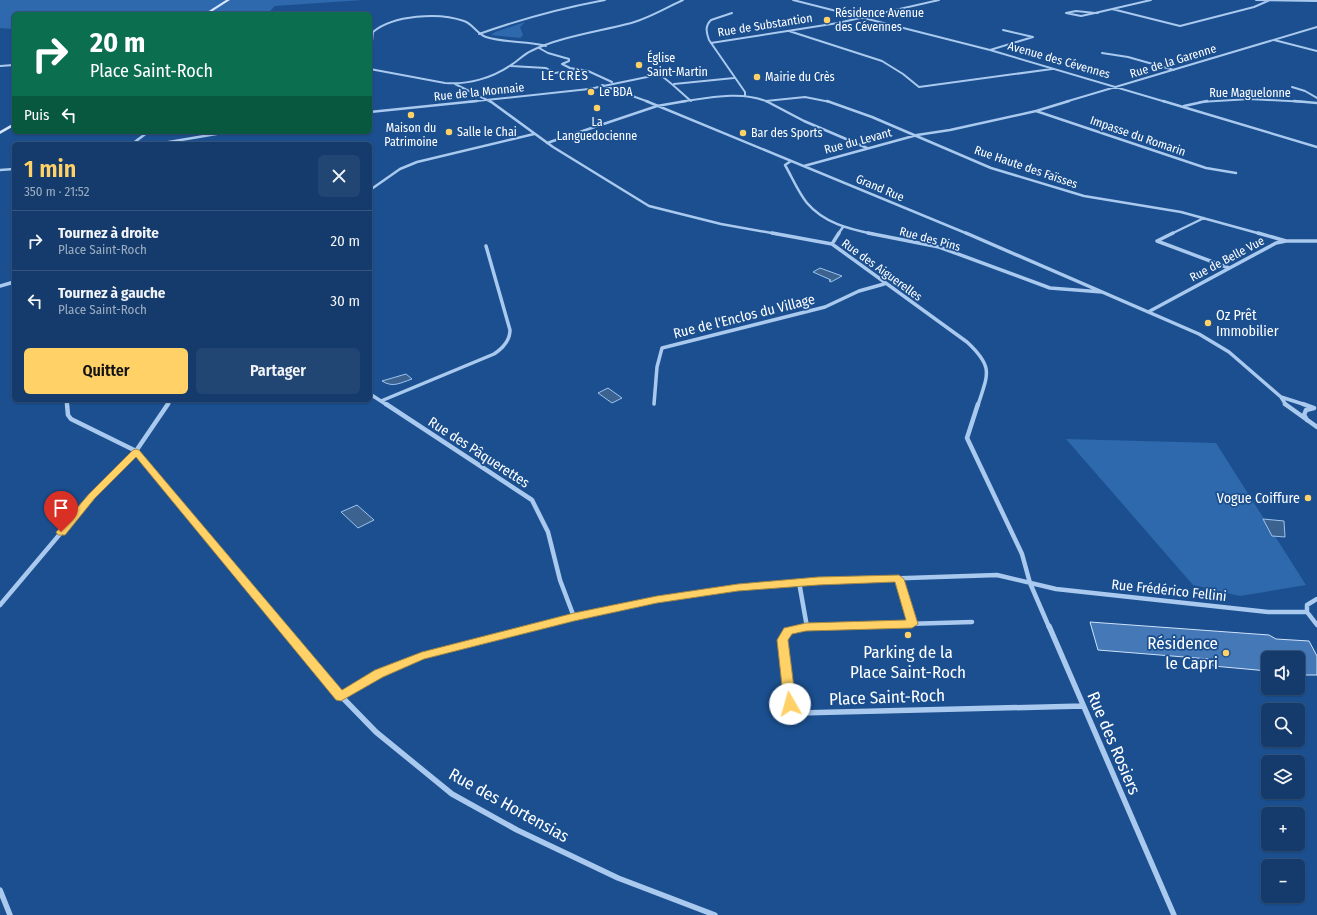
<!DOCTYPE html>
<html lang="fr">
<meta charset="utf-8">
<style>
body{margin:0;font-family:"Fira Sans Condensed",sans-serif;background:#214673;color:#f1f3f6;height:100vh;display:flex;flex-direction:column;font-size:15px;white-space:nowrap}
*{box-sizing:border-box;margin:0}
p{font-size:13px;color:#9dadc1}
.icon{flex:none;width:22px;height:22px;fill:none;stroke:currentColor;stroke-width:2;stroke-linecap:round;stroke-linejoin:round}
.map{position:relative;flex:1;overflow:hidden}
.sheet{position:absolute;left:12px;top:142px;width:360px;height:260px;display:flex;flex-direction:column;background:#143b6b;border-radius:6px;box-shadow:0 1px 3px #0004,0 0 0 1px #33557e}
.sheet>*{flex:none}
.top-card{position:absolute;left:12px;top:12px;width:360px;height:122px;border-radius:6px;box-shadow:0 1px 3px #0004,0 0 0 1px #33557e;background:#0b6e4f;color:#fff;overflow:hidden}
.fabs{position:absolute;left:1261px;top:651px;display:grid;gap:8px}
.fabs a{display:grid;place-items:center;width:44px;height:44px;border-radius:6px;background:#143b6b;box-shadow:0 1px 3px #0004,0 0 0 1px #33557e;font-size:20px}
.pin{position:absolute;display:grid;place-items:center;width:34px;height:34px;color:#fff;margin:-41px -17px;border-radius:50% 50% 50% 0;rotate:-45deg;box-shadow:0 0 4px #0007}
.pin .icon{rotate:45deg}
.me{position:absolute;width:44px;margin:-22px;rotate:353deg;stroke-linejoin:round;filter:drop-shadow(0 0 3px #0008)}
.turn{display:flex;align-items:center;gap:14px;height:84px;padding:0 12px;font-size:18px}
.turn .icon{width:52px;height:52px;stroke-width:2.5}
.turn b{display:block;font-size:28px;line-height:34px}
.then{display:flex;align-items:center;height:38px;padding:0 12px;background:#0003;gap:8px;font-size:15px}
.round{display:grid;place-items:center;flex:none;width:42px;height:42px;border-radius:6px;background:#214673}
.head{display:flex;align-items:center;justify-content:space-between;height:68px;padding:0 12px}
h1{font-size:24px;font-weight:600;line-height:30px;color:#ffd166}
.cta{display:flex;gap:8px;margin-top:auto;padding:8px 12px}
.cta a{flex:1;height:46px;border-radius:6px;background:#ffd166;color:#111;font-size:16px;font-weight:600;line-height:46px;text-align:center}
.cta a+a{background:#214673;color:#f1f3f6}
ul{padding:0;list-style:none}
li{display:flex;align-items:center;gap:12px;height:60px;padding:0 12px;border-top:1px solid #33557e}
li div{flex:1}
li b{display:block;font-size:15px}
li em{font-style:normal}
.map>svg:first-child{display:block}
</style>
<div class="map">
<svg width="1317" height="915" viewBox="0 0 1317 915">
<rect width="100%" height="100%" fill="#1b4f8f"/>
<path fill="#2e69ad" d="M0,0h363l-88,6 -8,8h-253v15l-14,-1z
M525,22l-5,5 3,8 -3,3 -29,-3 4,-3z
M1066,439l150,4 90,142 -66,11 -47,-11z"/>
<path fill="#3c6290" stroke="#9cc4f0" d="M820,268l22,8 -11,6 -2,-1 2,-1 -18,-8z
M406,374l6,5c-12,4 -19,9 -30,2z
M608,388l14,10 -10,5 -14,-10z
M357,505l17,15 -16,8 -17,-16z
M1263,519l21,2 1,16 -13,-1z"/>
<path fill="#4478b7" stroke="#cfe3fa" d="M1090,622l179,13 7,4 33,2 8,15v19h-19v-17h-30v13l-55,-5 -4,-7 -111,-9z"/>
<g fill="none" stroke-linecap="round" stroke-linejoin="round">
<path stroke="#a9c9ee" stroke-width="2" d="M793,0l197,50 176,52
M1256,0l61,1
M1112,9l68,17 74,-19 16,-7
M1076,11l19,2 -14,3 -15,-3z
M732,13l-21,7c-6,6 -5,12 -2,20l36,52v4
M1095,13h3
M1095,13l56,-13
M789,31l93,30 21,13 16,13 133,-18
M479,34c42,-15 83,-26 126,-34
M1274,40l43,11
M711,43l127,-20 101,-23
M539,48l9,5 21,6v2l-7,3 8,4 18,3 24,11
M990,50l43,-13 -30,-7
M1102,53l26,4 46,13
M370,61l3,-29c20,-17 66,-20 91,-11 9,3 13,13 22,16 19,6 40,4 60,9
M0,66l14,-1
M511,66l35,2 9,5 18,-3
M370,69l75,14c23,2 47,-5 66,-18 7,-4 13,-11 20,-14 29,-14 65,-19 96,-27 19,-4 38,-16 56,-24
M660,75c12,8 20,17 31,26
M455,84l36,18
M674,84l60,-6
M602,85l47,17
M1292,87l13,4 12,7
M766,101l39,-4 25,5
M467,102l122,-13 92,-19v-3
M680,102c27,-4 62,-12 88,0
M1065,102l252,-75
M1200,102l50,-3 57,3"/>
<path stroke="#a9c9ee" stroke-width="2.5" d="M490,101l63,46 96,59 72,18 56,10
M646,101l322,133
M766,101l38,20 63,27
M827,101l45,16 119,51 93,28 97,16 80,22
M1163,101l154,46
M1294,101l23,2
M1184,106l23,-5
M1036,111l170,57 30,5
M370,112l107,-11
M547,143l110,-37 29,-5
M132,144l16,-12
M157,144l71,-12
M791,161l-6,4c7,12 13,27 22,38 17,20 42,26 66,31
M804,166l113,-31 33,-5 86,-19 33,-10
M0,170l14,-1
M370,190l30,-21 17,-7 117,-28
M838,234l5,-7
M1171,234l33,-16"/>
<path stroke="#a9c9ee" stroke-width="3.5" d="M772,233l60,11 135,98c27,25 21,32 11,63
M868,233l71,14 111,41 52,4
M966,233l233,101 30,18 52,45 5,8
M1173,233l-16,8 72,27
M1258,233l28,8
M832,244l7,-11
M0,286l14,-4
M1150,311l126,-68 10,-2h31
M370,394l17,11
M1281,397l25,8
M67,400v5
M381,401l113,-47c9,-6 16,-13 16,-24l-24,-84
M654,404l3,-37 5,-19 163,-41 34,-16 25,-7
M167,405l4,-5"/>
<path stroke="#a9c9ee" stroke-width="4.5" d="M67,404l1,11 3,4 65,32 148,176
M386,404l146,96 16,32 12,48 14,37
M978,404l-11,34 55,116 8,29 19,44
M1285,404l32,23
M1303,404l11,4
M1307,420l-3,-5 2,-5 8,-2
M899,579l13,45
M799,582l8,45
M1317,599l-10,6v7l10,13
M0,605l92,-109 44,-45 32,-47
M533,627l124,-27 81,-13 80,-6 179,-6 59,14 212,23h39
M805,627l167,-5"/>
<path stroke="#a9c9ee" stroke-width="5.5" d="M283,626l58,70 35,36 76,62 65,36 101,48 97,37
M826,626l-19,1 -19,4 -5,9 7,64 9,9 284,-7
M1049,626l125,289
M341,696l38,-23 43,-17 115,-30
M0,890l10,25"/>
<path fill="#d6e6fa" fill-rule="evenodd" d="M226,0h4l-22,14h-4z
M14,123v3l-14,8v-3z"/>
</g>
<path fill="#ffd166" stroke="#a68842" d="M136,449l3,1 203,240 33,-20 47,-18 152,-39 83,-17 81,-12 80,-7 81,-2 5,4 14,45 -6,4 -106,3 -14,3 -4,6 8,64 -1,3h-9l-2,-3 -7,-64 7,-12 22,-5 100,-3 -11,-38 -77,3 -80,6 -81,12 -83,18 -150,38 -41,18 -42,24 -5,-1 -200,-243 -41,41 -30,37h-7l-2,-3 2,-2 31,-36 44,-44z"/>
<g fill="#ffd166" stroke="#1b4f8f" stroke-width="1.5">
<circle cx="827" cy="20" r="4"/>
<circle cx="639" cy="65" r="4"/>
<circle cx="757" cy="77" r="4"/>
<circle cx="591" cy="92" r="4"/>
<circle cx="597" cy="108" r="4"/>
<circle cx="411" cy="115" r="4"/>
<circle cx="449" cy="132" r="4"/>
<circle cx="743" cy="133" r="4"/>
<circle cx="1208" cy="323" r="4"/>
<circle cx="1308" cy="498" r="4"/>
<circle cx="908" cy="635" r="4"/>
<circle cx="1226" cy="653" r="4"/>
</g>
<g text-anchor="middle" stroke-width="3.5" stroke-linejoin="round" paint-order="stroke">
<g font-size="12" fill="#fff" stroke="#1b4f8f" text-anchor="start">
<text x="835" y="17">Résidence Avenue<tspan x="835" dy="14">des Cévennes</tspan></text>
<text x="647" y="62">Église<tspan x="647" dy="14">Saint-Martin</tspan></text>
<text x="765" y="81">Mairie du Crès</text>
<text x="599" y="96">Le BDA</text>
<text x="597" y="126" text-anchor="middle">La<tspan x="597" dy="14">Languedocienne</tspan></text>
<text x="411" y="132" text-anchor="middle">Maison du<tspan x="411" dy="14">Patrimoine</tspan></text>
<text x="457" y="136">Salle le Chai</text>
<text x="751" y="137">Bar des Sports</text>
</g>
<g font-size="12" fill="#fff" stroke="#1b4f8f">
<text transform="translate(765 25) rotate(-9)" y="4">Rue de Substantion</text>
<text transform="translate(1059 60) rotate(16)" y="4">Avenue des Cévennes</text>
<text transform="translate(1173 61) rotate(-17)" y="4">Rue de la Garenne</text>
<text transform="translate(479 92) rotate(-6)" y="4">Rue de la Monnaie</text>
<text x="1250" y="97">Rue Maguelonne</text>
<text transform="translate(1138 136) rotate(19)" y="4">Impasse du Romarin</text>
<text transform="translate(858 141) rotate(-15)" y="4">Rue du Levant</text>
<text transform="translate(1026 167) rotate(19)" y="4">Rue Haute des Faïsses</text>
<text transform="translate(880 188) rotate(23)" y="4">Grand Rue</text>
<text transform="translate(930 239) rotate(15)" y="4">Rue des Pins</text>
<text transform="translate(1227 259) rotate(-28)" y="4">Rue de Belle Vue</text>
<text transform="translate(882 270) rotate(36)" y="4">Rue des Aiguerelles</text>
</g>
<g font-size="13" letter-spacing="1" fill="#fff" stroke="#1b4f8f">
<text x="565" y="80">LE CRÈS</text>
</g>
<g font-size="14" fill="#fff" stroke="#1b4f8f" text-anchor="start">
<text x="1216" y="320">Oz Prêt<tspan x="1216" dy="16">Immobilier</tspan></text>
<text x="1300" y="503" text-anchor="end">Vogue Coiffure</text>
</g>
<g font-size="14" fill="#fff" stroke="#1b4f8f">
<text transform="translate(744 316) rotate(-14)" y="5">Rue de l'Enclos du Village</text>
<text transform="translate(479 452) rotate(33)" y="5">Rue des Pâquerettes</text>
<text transform="translate(1169 590) rotate(6)" y="5">Rue Frédérico Fellini</text>
</g>
<g font-size="17" fill="#fff" stroke="#1b4f8f" text-anchor="end">
<text x="1218" y="649">Résidence<tspan x="1218" dy="20">le Capri</tspan></text>
<text x="908" y="658" text-anchor="middle">Parking de la<tspan x="908" dy="20">Place Saint-Roch</tspan></text>
</g>
<g font-size="17" fill="#fff" stroke="#1b4f8f">
<text transform="translate(887 697) rotate(-2)" y="6">Place Saint-Roch</text>
<text transform="translate(1114 743) rotate(67)" y="6">Rue des Rosiers</text>
<text transform="translate(509 805) rotate(29)" y="6">Rue des Hortensias</text>
</g>
</g>
</svg>
<div class="fabs">
<a><svg class="icon" aria-label="sound" viewBox="0 0 24 24"><path d="M4 9h4l5-4v14l-5-4H4zM17 9q2 3 0 6"/></svg></a>
<a><svg class="icon" aria-label="search" viewBox="0 0 24 24"><circle cx="10" cy="10" r="6"/><path d="M15 15l6 6"/></svg></a>
<a><svg class="icon" aria-label="layers" viewBox="0 0 24 24"><path d="M12 4l9 5-9 5-9-5zM3 14l9 5 9-5"/></svg></a>
<a>+</a>
<a>−</a>
</div>
<div class="pin" style="left:61px;top:532px;background:#d93025"><svg class="icon" aria-label="arrive" viewBox="0 0 24 24"><path d="M6 21V4h12l-3 4 3 4H6"/></svg></div>
<svg class="me" style="left:790px;top:704px" viewBox="-20 -20 40 40"><circle r="19" fill="#fff"/><path d="M0-13L10 11 0 6-10 11z" fill="#ffd166"/></svg>
<div class="top-card">
<div class="turn"><svg class="icon" aria-label="right" viewBox="0 0 24 24"><path d="M7 20v-9h11M14 6l5 5-5 5"/></svg><div><b>20 m</b>Place Saint-Roch</div></div>
<div class="then">Puis<svg class="icon" aria-label="left" viewBox="0 0 24 24"><path d="M17 20v-9H6M10 6l-5 5 5 5"/></svg></div>
</div>
<section class="sheet">
<div class="head"><div><h1>1 min</h1><p>350 m · 21:52</p></div><a class="round"><svg class="icon" aria-label="close" viewBox="0 0 24 24"><path d="M6 6l12 12M18 6L6 18"/></svg></a></div>
<ul>
<li><svg class="icon" aria-label="right" viewBox="0 0 24 24"><path d="M7 20v-9h11M14 6l5 5-5 5"/></svg><div><b>Tournez à droite</b><p>Place Saint-Roch</p></div><em>20 m</em></li>
<li><svg class="icon" aria-label="left" viewBox="0 0 24 24"><path d="M17 20v-9H6M10 6l-5 5 5 5"/></svg><div><b>Tournez à gauche</b><p>Place Saint-Roch</p></div><em>30 m</em></li>
</ul>
<div class="cta"><a>Quitter</a><a>Partager</a></div>
</section>
</div>
